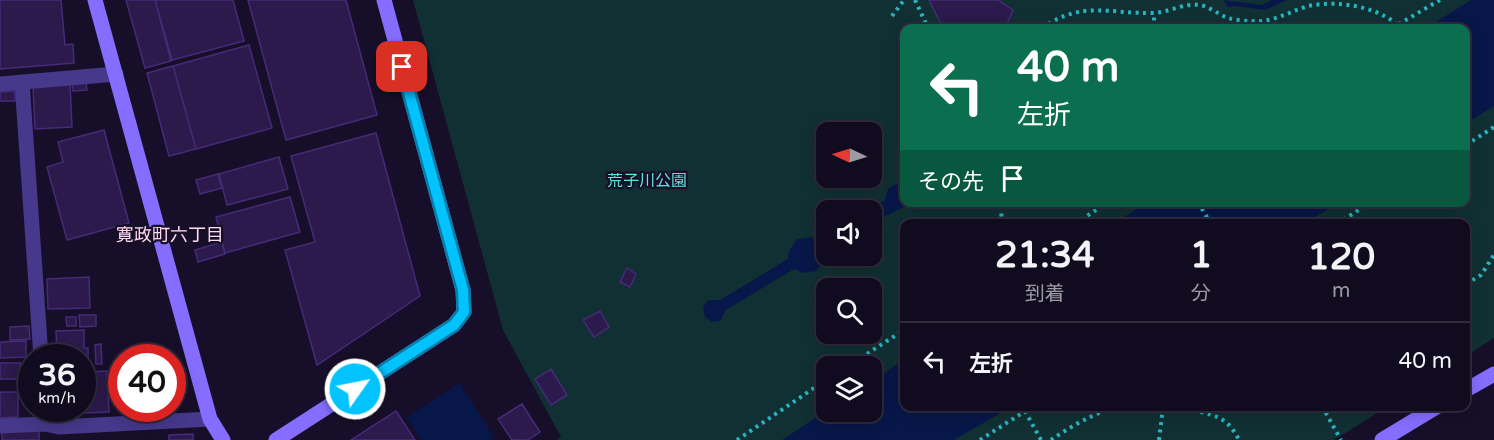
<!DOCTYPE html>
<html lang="ja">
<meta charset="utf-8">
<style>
body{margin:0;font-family:"Varela Round","Noto Sans JP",sans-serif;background:#1e192c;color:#f1f3f6;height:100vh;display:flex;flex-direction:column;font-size:22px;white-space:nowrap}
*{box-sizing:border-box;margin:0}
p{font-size:20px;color:#9c9ba4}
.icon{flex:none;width:33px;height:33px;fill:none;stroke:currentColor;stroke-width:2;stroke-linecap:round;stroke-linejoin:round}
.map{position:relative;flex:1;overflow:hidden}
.drawer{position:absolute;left:900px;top:219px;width:570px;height:192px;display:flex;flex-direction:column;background:#110b1f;border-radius:12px;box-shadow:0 3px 15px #0003,0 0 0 2px #302b3d}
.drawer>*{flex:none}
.guide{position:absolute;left:900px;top:24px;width:570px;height:183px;border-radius:12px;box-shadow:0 3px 15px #0003,0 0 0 2px #302b3d;background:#0b6e4f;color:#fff;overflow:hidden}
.needle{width:39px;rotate:274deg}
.tools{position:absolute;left:816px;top:122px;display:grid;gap:12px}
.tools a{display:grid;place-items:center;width:66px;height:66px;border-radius:12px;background:#110b1f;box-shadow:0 3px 15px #0003,0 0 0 2px #302b3d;font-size:30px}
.speed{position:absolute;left:18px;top:344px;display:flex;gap:12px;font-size:30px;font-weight:700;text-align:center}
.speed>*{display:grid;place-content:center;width:78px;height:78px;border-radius:50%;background:#110b1f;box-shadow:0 3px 15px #0003,0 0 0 2px #302b3d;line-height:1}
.speed small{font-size:15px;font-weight:400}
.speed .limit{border:9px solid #d22;background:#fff;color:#111}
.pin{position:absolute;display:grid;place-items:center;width:51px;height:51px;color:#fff;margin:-26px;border-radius:12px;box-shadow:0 3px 9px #0006}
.me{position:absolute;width:66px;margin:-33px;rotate:57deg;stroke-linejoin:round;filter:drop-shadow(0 0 4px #0008)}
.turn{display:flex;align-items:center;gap:21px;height:126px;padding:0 18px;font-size:27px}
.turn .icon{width:78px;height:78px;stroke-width:2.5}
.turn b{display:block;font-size:42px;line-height:51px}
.then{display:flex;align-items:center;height:57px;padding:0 18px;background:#0003;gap:12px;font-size:22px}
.eta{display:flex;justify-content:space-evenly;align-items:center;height:102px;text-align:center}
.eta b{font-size:36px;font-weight:800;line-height:42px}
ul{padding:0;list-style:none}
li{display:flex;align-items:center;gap:18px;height:78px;padding:0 18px;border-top:2px solid #302b3d}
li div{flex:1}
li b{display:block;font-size:22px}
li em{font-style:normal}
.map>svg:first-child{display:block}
</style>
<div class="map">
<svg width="1494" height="440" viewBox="0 0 1494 440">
<rect width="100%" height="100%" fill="#170f29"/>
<path fill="#113033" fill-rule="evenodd" d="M413,0h1081v338l-28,18v-132h-562v182l483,1 -53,33h-778l5,-3 -58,-107zM904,28h562v174h-562zM826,132h46v45h-46zM826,210h46v45h-46zM826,288h46v45h-46zM826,366h46v45h-46z"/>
<path fill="#081749" d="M1223,0l39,5 10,-5h15l-22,10 -30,-4 -7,1z
M1471,0h23v106l-28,17v-95h-40z
M896,184l8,2v16l6,1c-5,5 -29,14 -38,20v-13h-4l17,-10 3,-11z
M1148,202h190v1l-33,20h-190z
M826,235l-2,25 -8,11 -14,2 -8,-4 -68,41 -6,11 -8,1 -7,-5 -2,-9 5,-8h12l68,-41 1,-8 8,-12 14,-2 6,3z
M904,360v46l107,1 -57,33h-172l44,-29h46v-30z
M460,383l34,54 -4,3h-69l-14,-23z"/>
<path fill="#2b1a4b" stroke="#452b78" stroke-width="1.5" d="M0,0h61l4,45 8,-1 1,19 -74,6z
M126,0h29l16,61 -26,7z
M155,0h78l11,41 -72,19z
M248,0h98l31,115 -91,25z
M929,0h69l15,10 -8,18h-62z
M249,45l23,83 -76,21 -23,-83z
M173,66l23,83 -27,7 -22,-83z
M86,82l1,8 -14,1 -1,-8z
M70,84l2,43 -37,2 -2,-43z
M15,91v10h-15v-9z
M104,130l25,93 -62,17 -20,-73 16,-5 -5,-20z
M376,133l44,163 -103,69 -32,-115 30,-8 -24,-86z
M279,157l9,32 -61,16 -8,-31z
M218,174l4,14 -22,6 -4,-14z
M290,197l10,35 -75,21 -9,-36z
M222,242l3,12 -27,8 -3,-12z
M627,268l9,6 -6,13 -10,-5z
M89,277l1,31 -42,1 -1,-30z
M600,311l9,16 -15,10 -11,-17z
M79,315h17v11l-16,1z
M66,317h10v9h-9z
M29,326l1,13 -20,1v-13z
M84,330v18h4v14h-6v-5h-25l-1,-26z
M26,341v16l-26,1v-16z
M101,344l1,20h-6l-1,-19z
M0,363h20v16h-20z
M551,369l16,26 -16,10 -16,-26z
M107,371l2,41 -48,2v-6h21v-36z
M0,392h18v25l-18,1z
M522,404l18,28 -12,8h-16l-14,-21z
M396,411l19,29h-64z
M39,429v11h-37v-9z
M193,434v6h-24v-5z"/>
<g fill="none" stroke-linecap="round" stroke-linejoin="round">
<path stroke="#2ab4c0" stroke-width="4" stroke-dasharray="3 4.5" stroke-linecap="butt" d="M915,0l13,28
M892,16l12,-16
M1042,28c41,-28 65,-14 112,-15 15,-1 30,-10 45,-8 10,1 20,10 29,13 7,2 16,3 23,3 22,2 37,-9 57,-15 30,-6 67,0 90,19
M1154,28v-15
M1392,28l48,-28
M1466,145l28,-18
M1198,202l13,22
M1001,224l1,-22
M1075,224l33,-22
M1337,224l34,-22
M1466,284l15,-9 13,-20
M848,366l56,-36
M1322,406l19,34
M1025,411l16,29
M737,440l89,-60
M980,440l53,-34
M1051,440c16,-11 36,-23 54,-29 24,-7 94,-5 116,8 8,4 14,13 18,21
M1159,440l4,-33"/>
<path stroke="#46388a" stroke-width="15" d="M22,82l19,275
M0,84l116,-10
M44,408l1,16
M0,426l45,-2 14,3 151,-8"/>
<path stroke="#856eff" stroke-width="15" d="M95,0l115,419 13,21
M1466,390l28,-16
M276,440l178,-115 10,-13 -1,-22 -79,-290
M1382,440l56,-34"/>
</g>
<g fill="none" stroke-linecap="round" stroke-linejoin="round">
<g stroke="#027fa6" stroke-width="15">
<path id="route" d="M355,389l99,-64 10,-13 -1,-22 -61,-223"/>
</g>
<use href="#route" stroke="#03c3ff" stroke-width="10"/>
</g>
<g text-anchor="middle" stroke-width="4.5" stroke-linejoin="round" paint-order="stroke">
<g font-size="16" fill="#5ce6d6" stroke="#170f29">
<text x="647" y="186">荒子川公園</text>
</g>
<g font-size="18" fill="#ffd9ec" stroke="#170f29">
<text x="170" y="241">寛政町六丁目</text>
</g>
</g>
</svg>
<div class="tools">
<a><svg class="needle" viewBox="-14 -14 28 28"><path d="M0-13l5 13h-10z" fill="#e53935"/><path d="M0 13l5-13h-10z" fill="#9c9ba4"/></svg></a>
<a><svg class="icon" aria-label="sound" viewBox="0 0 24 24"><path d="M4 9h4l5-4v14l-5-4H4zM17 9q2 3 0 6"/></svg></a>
<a><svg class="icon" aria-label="search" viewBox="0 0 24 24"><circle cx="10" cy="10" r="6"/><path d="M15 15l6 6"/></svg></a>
<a><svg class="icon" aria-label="layers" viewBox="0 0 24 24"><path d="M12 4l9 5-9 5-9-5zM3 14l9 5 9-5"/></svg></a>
</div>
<div class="speed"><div>36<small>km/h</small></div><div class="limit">40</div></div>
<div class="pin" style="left:402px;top:67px;background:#d93025"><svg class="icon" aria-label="arrive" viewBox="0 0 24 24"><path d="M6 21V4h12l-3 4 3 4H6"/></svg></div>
<svg class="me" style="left:355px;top:389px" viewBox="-20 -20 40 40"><circle r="17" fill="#03c3ff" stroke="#fff" stroke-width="3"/><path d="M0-11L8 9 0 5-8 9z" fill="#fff"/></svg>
<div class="guide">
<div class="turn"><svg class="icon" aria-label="left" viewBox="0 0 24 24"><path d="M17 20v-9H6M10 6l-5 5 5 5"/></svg><div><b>40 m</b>左折</div></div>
<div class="then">その先<svg class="icon" aria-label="arrive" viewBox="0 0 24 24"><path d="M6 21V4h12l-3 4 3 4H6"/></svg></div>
</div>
<section class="drawer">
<div class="eta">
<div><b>21:34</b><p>到着</p></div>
<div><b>1</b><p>分</p></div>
<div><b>120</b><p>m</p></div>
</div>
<ul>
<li><svg class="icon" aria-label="left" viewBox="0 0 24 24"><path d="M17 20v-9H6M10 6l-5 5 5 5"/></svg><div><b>左折</b></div><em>40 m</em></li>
</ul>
</section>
</div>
